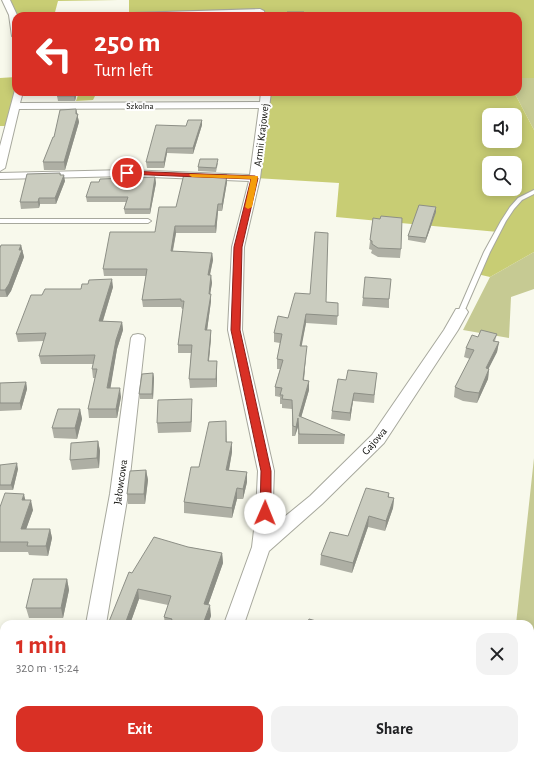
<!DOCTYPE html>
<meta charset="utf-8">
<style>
body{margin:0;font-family:"Alegreya Sans",sans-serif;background:#f2f2f2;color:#202124;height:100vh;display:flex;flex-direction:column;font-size:15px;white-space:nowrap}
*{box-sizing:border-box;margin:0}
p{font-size:13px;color:#757577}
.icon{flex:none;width:22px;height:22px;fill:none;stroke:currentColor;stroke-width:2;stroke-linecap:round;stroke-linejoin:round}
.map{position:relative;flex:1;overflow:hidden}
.panel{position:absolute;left:0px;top:620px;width:534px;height:140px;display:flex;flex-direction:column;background:#fff;border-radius:12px 12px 0 0;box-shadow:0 2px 10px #0003}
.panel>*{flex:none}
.guide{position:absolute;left:12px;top:12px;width:510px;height:84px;border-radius:12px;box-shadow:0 2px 10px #0003;background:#d93025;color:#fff;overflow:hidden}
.controls{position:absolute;left:482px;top:108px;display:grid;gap:8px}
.controls a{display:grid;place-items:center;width:40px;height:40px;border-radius:8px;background:#fff;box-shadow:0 2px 10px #0003;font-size:20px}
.pin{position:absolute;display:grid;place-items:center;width:34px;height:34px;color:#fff;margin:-17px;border:2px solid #fff;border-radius:50%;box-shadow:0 1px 4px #0007}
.me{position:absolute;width:44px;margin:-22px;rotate:1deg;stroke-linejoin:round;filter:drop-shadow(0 0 3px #0008)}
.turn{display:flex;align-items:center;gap:14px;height:84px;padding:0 16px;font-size:18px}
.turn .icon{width:52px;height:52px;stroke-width:2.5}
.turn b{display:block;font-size:28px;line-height:34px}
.round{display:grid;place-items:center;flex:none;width:42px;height:42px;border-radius:12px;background:#f2f2f2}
.headline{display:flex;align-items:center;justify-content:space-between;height:68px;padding:0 16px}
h1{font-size:24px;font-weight:700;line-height:30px;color:#d93025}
.primary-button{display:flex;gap:8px;margin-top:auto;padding:8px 16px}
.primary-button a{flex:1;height:46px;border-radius:12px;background:#d93025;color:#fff;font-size:16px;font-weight:700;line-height:46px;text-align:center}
.primary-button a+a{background:#f2f2f2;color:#202124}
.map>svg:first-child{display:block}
</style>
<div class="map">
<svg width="534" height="760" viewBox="0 0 534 760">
<rect width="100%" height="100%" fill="#f8f9ec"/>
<path fill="#c6ca93" d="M518,78h16v52l-20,-38h4z
M534,252v37l-23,8 -2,41 -46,-8 27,-53z
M534,458v302h-32v-4h28v-132h-14z"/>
<path fill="#c8cd74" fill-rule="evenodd" d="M6,0h112l-60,1 -4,15h-38z
M129,0h405v78h-16v-62h-257l-1,-5 -131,4z
M16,77v15l-6,34h-10v-48z
M79,92h18l-4,8 -17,1z
M266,92h248l20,38v122l-44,25 -13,-3 21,-42 -162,-15 3,-34 -84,-5zM489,115h26v26h-26zM489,163h26v26h-26z"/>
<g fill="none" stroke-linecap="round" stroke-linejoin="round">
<g stroke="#a7a89d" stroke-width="2">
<path id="lane" d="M534,190v4l-12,6 -8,9 -8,12 -16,31 -26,60 -1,1h-4l-1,-1 26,-60 17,-31 9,-14 8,-9z
M0,219h148l3,2 -3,2h-148z"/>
</g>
<g stroke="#a7a89d" stroke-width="2">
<path id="street" d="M2,0h8l7,15 -1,23 -4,-2 -3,-21z
M260,9l4,2 1,5h-8v-3l-161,3 4,-2z
M15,90l1,2h7l-3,11 240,-1 1,-10h10l-11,86 -16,69 -2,83 32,141 -2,56 38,-31 62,-61 72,-105 12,-21h10l2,3 -10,18 -74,113 -62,61 -53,47 -25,73h-20l28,-77 4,-34 2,-42 -30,-141 4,-83 17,-66 -122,-5 -127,3v-6l127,-3 123,5 9,-67 -240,1 -14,59 -5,3v-25z
M138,334l5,1 2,3 -17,156 -22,130h-20l24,-130 21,-156 2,-3z
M174,756h23l-1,4h-23z"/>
</g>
<use href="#lane" fill="#fff" fill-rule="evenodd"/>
<use href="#street" fill="#fff" fill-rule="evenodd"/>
</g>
<path fill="#aeafa4" d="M58,92h19l-2,9h-17l-1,-5z
M76,109l3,13 -14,48h-21l-1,-8 11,-25z
M202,120v5l-9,29 -26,-1 -3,15h-17l-1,-6 40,-36z
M218,163l-2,9 -18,-1v-4z
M60,173l1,2 4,6 -9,23h-16l-1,4 -18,1 -1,-7z
M155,177l1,6 -6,31h-25l-1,-5 2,-7h-39l-1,-5 13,-15z
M227,182l-5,29h-4l-2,22h-40l-3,18 39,2 1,7 -3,15 2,8 -2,11h1v7l-4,29h4v8l-2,23h8v26l-27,1 -1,-9 2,-26h-13v-8l5,-36h-1l-1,-2h-38l-1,-7 4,-24h-42l-1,-7 52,-37 21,-25z
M436,212l-11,31 -17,-3v-4z
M373,218l28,31 -1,9 -22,-1 -7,-4 1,-3 -3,-1z
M21,245l3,12 -13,34 -4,6h-7v-49z
M113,287l-10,34 19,1 1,8 -6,19 -7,39 11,9 -4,21h-28l-1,-9 7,-31h-2l-1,-9 1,-5h-52l-2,-8 5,-15 -26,1 -2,-8 26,-39 39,-6z
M363,298l26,1v9l-27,-2z
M326,302l12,1 -1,22 -31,-2 -5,23 5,9 -2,25 5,1v9l-8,27 44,18 -1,9h-46v-17l-3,9h-3v-27l-10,-1v-4h-2v-7l-5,-1v-9l5,-18h-3v-10l3,-16 -6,-1v-9z
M497,334l-2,7 4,1 -2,10 -9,17h1l-1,10 -11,24 -14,-2 -9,-4 1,-10 15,-28 -6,-2 2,-9 12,-11z
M153,373l1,5 -1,21h-13l-1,-5z
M346,380h30l-2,23 -21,-2 -3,20 -19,-2 1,-8z
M26,382l1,7 -6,21 -21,1v-28z
M80,409l2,10 -5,20 -23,-1 -2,-10z
M192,409l-1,23 -33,1 -1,-10z
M226,421l1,21 5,10 -3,18 18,2v10l-4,17h-6l-5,19 -48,-5v-11l15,-35z
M98,441l2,10 -1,17 -27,2 -2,-10z
M0,465l18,4 -5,21h-13z
M146,470l2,10 -3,24h-17l-1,-10z
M389,493v4l5,1 -1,10 -8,23 -17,-4 -16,46 -32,-8 1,-10 27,-19z
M25,500l8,10 -7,19h24l2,9 -4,18 -19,-1 -1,-3h-28v-45z
M188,547l34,6 1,10 -15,42 3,11 -3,8h-43l-1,-7 4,-12 -29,-6 -9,25h-22l24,-51z
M67,579l2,11 -6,28h-34l-3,-10z"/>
<path fill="#8d8f86" d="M75,92h2l-2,9 -1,-5z
M76,109l3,13 -14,48 -1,-8z
M202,120v5l-9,29v-6z
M167,148v5l-3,15v-6z
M64,175l1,6 -9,23 -1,-6z
M227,175v7l-5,29v-7z
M155,177l1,6 -6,31v-5z
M39,198l1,6 -1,4 -1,-6z
M218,204v7l-2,22 -1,-7z
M436,207v5l-11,31 1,-5z
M175,226l1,7 -5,26v-8z
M21,245l3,12 -13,34 -4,6 -2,-7z
M212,253l1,7 -5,23v-8z
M211,275l1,8 -3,18v-7z
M112,279l1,8 -13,43 -1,-9z
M211,294v7l-5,37 -1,-8z
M306,314v9l-6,32v-9z
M122,322l1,8 -6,19 -8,48 -2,-9 9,-48z
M211,330v8l-3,31v-8z
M499,342l-2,10 -13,26 2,-10z
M307,346l-1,9 -3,34v-9z
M217,361v26l-1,-8z
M489,369l-1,10 -11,24 2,-10z
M153,373l1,5 -1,21 -1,-5z
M309,381v9l-10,35v-9z
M26,382l1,7 -6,21 -1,-7z
M120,388l1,9 -4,21 -1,-9z
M354,393l-1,8 -3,20v-8z
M192,399v10l-1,23v-10z
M80,409l2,10 -5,20 -2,-11z
M298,418v9l-3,9 1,-9z
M98,441l2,10 -1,17 -2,-10z
M232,442v10l-5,28 -1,-10z
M17,463l1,6 -5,21 -2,-5z
M146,470l2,10 -3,24 -1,-10z
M247,472v10l-4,17v-10z
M237,488v11l-5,19v-10z
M24,494l2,9 -4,-3z
M394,498l-1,10 -8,23 1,-10z
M31,500l2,10 -10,28 -2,-9z
M369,516l-1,11 -16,46 1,-10z
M50,529l2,9 -4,18 -2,-10z
M222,553l1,10 -18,51 -1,-10z
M67,579l2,11 -6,28 -2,-10z
M138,589l1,10 -9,25h-5z
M210,605l1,11 -3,8h-5z
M260,756h3v4h-5z"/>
<path fill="#caccbf" stroke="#8d8f86" d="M287,12h17l1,4h-21v-1h3z
M58,92h17l-1,4h-17z
M76,109v5h2l-14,48h-21l10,-25h1l6,-27z
M188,120h14l-9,28h-26l-3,14h-18l10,-37 30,1z
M200,159h18l-2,9 -18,-1z
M60,173v2h4l-9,23h-16l-1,4h-18l7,-28z
M184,174l43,1 -5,29h-4l-3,22h-40l-4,25 41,2 -4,22h3l-2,19h2l-6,36h6l-3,31h9l-1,18h-27l3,-34h-14l6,-44h-3v-2l-39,1 5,-31h-44l7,-37h45l4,-25h17z
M155,177l-5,32h-26l4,-12h-42l5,-15h8l1,-3z
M419,205l17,2 -10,31 -18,-2z
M381,216l21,2 -1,31 -23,-1 -6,-4v-3l-2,-1 3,-22 7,1z
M315,232l13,1 -2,69 12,1v13l-32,-2 -6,32h7l-4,34 6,1 -10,35 46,19 -46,-1 -1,-16 -2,9 -3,-1 -1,-26 -10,-1 1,-4h-3l2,-7 -7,-1 8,-27 -6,-1 5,-25 -8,-1 4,-17 10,2 7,-25 15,1z
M1,245h20l-2,5h3l-13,34 -4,6h-5v-42z
M365,277l26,2 -2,20 -26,-1z
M112,279l-13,42 23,1 -6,18 -9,48h13l-4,21h-28l9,-40h-5l3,-14 -56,1 7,-23 -30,1 15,-39h11l3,-6h36l1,-5h6l1,-4z
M481,330l16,4 -4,7 6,1 -13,26 3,1 -10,24 -15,-2 -9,-4 19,-37 -8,-2 6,-13 6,2z
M348,370l29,3 -3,22 -20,-2 -4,20 -18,-2 6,-32 8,1z
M153,373l-1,21h-13l3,-20z
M26,382l-6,21h-20v-20z
M192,399l-1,23 -34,1 1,-23z
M58,409h22l-5,19h-23z
M226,421v21h6l-6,28 21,2 -4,17 -6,-1 -5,20 -48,-6 7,-35h8l10,-45z
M98,441l-1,17 -27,2 1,-17z
M17,463l-6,22h-11v-20z
M146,470l-2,24h-17l3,-23z
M366,488l23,5 -1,4 6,1 -8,23 -17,-5 -16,47 -32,-8 9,-23 18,4z
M5,493l19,1 -2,6h9l-10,29h29l-4,17h-19l1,-4h-28v-35z
M154,537l34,10 34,6 -18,51 6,1 -7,19h-33l2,-5 -8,-2 7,-21 -33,-7 -13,35h-17l21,-52 3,1z
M33,579h34l-6,29h-35z
M309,619l18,5h-20z
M222,756h38l-2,4h-37z"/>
<path fill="#d93025" stroke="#8d1f18" d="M127,171l128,5 3,2 -16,69 -2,83 31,141v42l-2,3 -4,1 -5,-4 1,-42 -30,-141 3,-83 17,-68 -127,-5v-1z"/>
<path fill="#f59e0b" d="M190,174l68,2 -6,31 -4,2 -3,-2 6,-28 -59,-2 -3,-2z"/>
<g text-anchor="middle" stroke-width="4" stroke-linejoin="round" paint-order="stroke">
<g font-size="9" fill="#0d0d09" stroke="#fff">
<text x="140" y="109">Szkolna</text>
</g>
<g font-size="11" fill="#0d0d09" stroke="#fff">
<text transform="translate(261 135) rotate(-83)" y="4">Armii Krajowej</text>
<text transform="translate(374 441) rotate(-49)" y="4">Gajowa</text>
<text transform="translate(120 482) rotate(-82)" y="4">Jałowcowa</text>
</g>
</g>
</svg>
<div class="controls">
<a><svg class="icon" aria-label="sound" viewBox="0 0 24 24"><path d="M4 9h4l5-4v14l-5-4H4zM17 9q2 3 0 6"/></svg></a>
<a><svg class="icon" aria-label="search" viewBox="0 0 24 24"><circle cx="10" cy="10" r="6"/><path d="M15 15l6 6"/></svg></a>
</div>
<div class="pin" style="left:127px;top:173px;background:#d93025"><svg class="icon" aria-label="arrive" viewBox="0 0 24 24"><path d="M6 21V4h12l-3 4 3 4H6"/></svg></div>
<svg class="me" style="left:265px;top:513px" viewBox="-20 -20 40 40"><circle r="19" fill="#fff"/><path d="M0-13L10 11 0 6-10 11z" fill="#d93025"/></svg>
<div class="guide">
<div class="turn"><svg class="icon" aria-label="left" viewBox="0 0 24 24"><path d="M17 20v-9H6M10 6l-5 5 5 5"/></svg><div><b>250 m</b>Turn left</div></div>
</div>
<section class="panel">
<div class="headline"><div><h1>1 min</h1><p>320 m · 15:24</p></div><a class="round"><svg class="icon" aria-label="close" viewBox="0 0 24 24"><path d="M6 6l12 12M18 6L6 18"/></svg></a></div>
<div class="primary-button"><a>Exit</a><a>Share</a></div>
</section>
</div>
